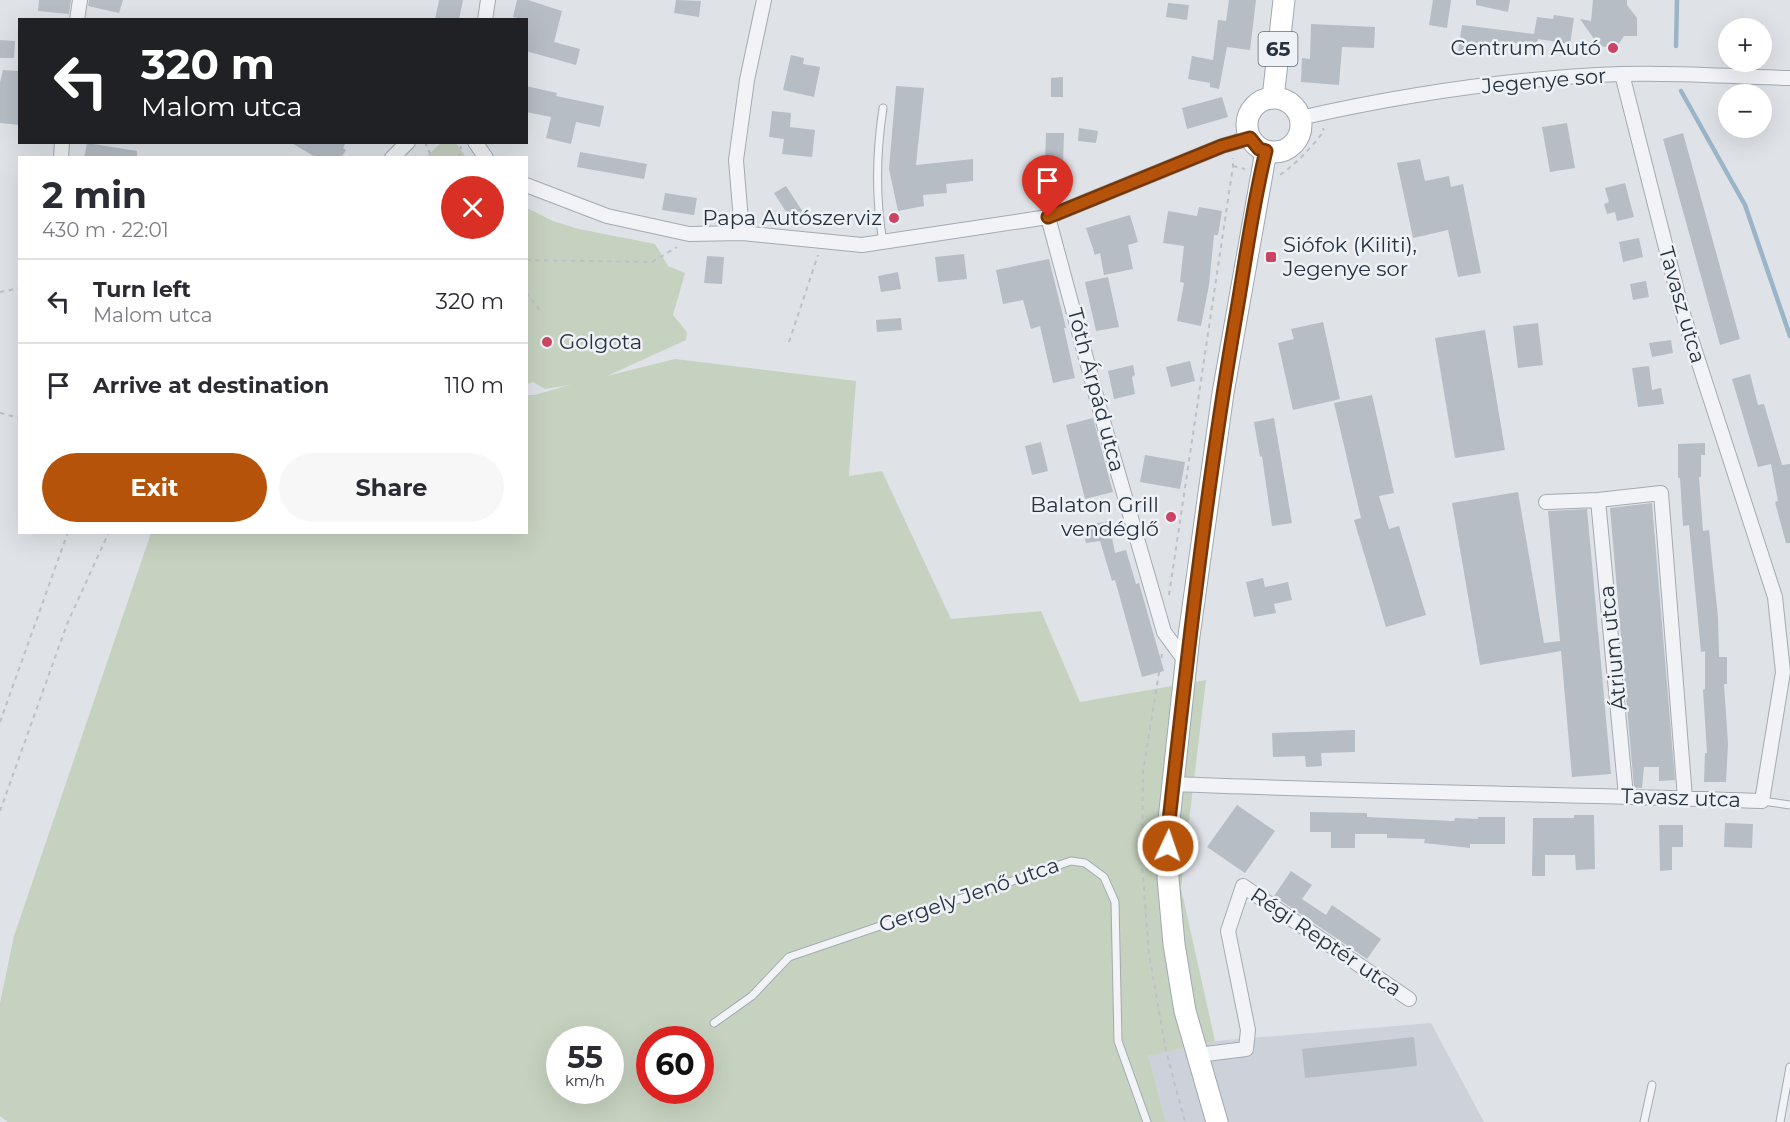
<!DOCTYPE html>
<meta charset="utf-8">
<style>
body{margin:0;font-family:Montserrat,sans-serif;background:#f7f7f7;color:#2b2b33;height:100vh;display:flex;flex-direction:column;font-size:22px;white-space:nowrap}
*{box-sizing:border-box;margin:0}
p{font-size:20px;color:#7c7c81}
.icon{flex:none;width:33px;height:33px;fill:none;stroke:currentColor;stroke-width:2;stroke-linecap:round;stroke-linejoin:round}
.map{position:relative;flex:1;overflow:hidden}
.side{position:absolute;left:18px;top:156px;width:510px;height:378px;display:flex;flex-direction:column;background:#fff;border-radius:0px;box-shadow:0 6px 24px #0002}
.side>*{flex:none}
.hud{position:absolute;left:18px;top:18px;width:510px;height:126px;border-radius:0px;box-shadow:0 6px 24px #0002;background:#202124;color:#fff;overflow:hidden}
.buttons{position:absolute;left:1718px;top:18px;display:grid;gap:12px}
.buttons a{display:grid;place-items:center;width:54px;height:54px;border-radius:50%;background:#fff;box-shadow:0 6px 24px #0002;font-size:30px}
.speed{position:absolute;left:546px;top:1026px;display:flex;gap:12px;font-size:30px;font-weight:700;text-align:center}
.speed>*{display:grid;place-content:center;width:78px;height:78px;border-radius:50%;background:#fff;box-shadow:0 6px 24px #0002;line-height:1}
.speed small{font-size:15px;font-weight:400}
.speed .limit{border:9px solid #d22;background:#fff;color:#111}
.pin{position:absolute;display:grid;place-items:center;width:51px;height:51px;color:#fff;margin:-62px -26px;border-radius:50% 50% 50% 0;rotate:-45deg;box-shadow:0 0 6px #0007}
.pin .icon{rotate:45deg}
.me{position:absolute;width:66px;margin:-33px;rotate:3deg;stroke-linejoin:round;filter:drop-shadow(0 0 4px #0008)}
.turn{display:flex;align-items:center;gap:21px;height:126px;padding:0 24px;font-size:27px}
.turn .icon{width:78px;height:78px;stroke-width:2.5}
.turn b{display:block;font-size:42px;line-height:51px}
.round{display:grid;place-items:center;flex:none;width:63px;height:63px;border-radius:32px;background:#f7f7f7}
.head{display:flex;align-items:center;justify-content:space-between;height:102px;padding:0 24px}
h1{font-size:36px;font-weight:700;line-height:45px}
.action{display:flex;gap:12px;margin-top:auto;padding:12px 24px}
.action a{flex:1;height:69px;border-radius:36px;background:#b45309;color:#fff;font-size:24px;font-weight:700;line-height:69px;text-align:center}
.action a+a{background:#f7f7f7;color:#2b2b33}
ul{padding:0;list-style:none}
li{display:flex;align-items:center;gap:18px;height:84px;padding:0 24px;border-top:2px solid #e1e1e2}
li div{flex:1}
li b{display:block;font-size:22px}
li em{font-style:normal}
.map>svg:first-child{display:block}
</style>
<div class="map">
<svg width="1790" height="1122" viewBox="0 0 1790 1122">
<rect width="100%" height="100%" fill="#dfe3e8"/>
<path fill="#cdd2da" d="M1431,1023l53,99h-318l-19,-66 68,-15z"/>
<path fill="#c6d2c0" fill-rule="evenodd" d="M442,142l14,1 10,14h-40z
M527,208l26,13 26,8 76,15 13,22 17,7 -12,42 14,17 -1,8 -79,36 68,-17 181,22 -7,95 33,-5 69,148 90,-8 39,91 126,-22 -25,208 34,153 -67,15 18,66h-1158l-8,-6v-113l14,-67 137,-403 375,-1 1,-137h7l36,-10 -25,4 -12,-7 -6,2zM560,1040h50v50h-50zM650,1040h50v50h-50z"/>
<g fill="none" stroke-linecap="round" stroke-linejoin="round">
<path stroke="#9ab4c8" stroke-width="4.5" d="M1676,46l1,-46
M1681,91l64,114 45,131"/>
</g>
<path fill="#b6bdc5" d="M39,0h32l-2,14 -31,-3z
M89,0h34l-4,13 -31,-7z
M439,0h24l-4,20h-24z
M517,0h11l34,11 -8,31 26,7 -4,16 -50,-14v-31l-13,-3z
M676,0l25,1 -2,16 -25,-4z
M1229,0h27l-6,50 -23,-3 -8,42 -9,-2v-4l-22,-4 4,-23 21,4 5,-40 8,1z
M1433,0h18l-4,28 -18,-3z
M1476,0h34l-2,12 -32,-7z
M1593,0h34v5l10,13v18h-13l-8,12 -17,-2 -19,-27 11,2z
M1168,3l21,2 -2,15 -21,-3z
M1554,15l20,3 -4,26 -32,-5 -1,7 -29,-4 -2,10 -30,-5 -1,7 -17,-2 4,-27 72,9 3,-17 16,2z
M1311,24l64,3 -1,21 -32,-1 -3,38 -38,-3 1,-24 8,1z
M0,40l15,1 -1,17h-14z
M791,55l13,3 -1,6 17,3 -6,30 -31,-7z
M3,70l17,1v54l-20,-2v-41z
M1063,77v20h-12v-19z
M526,86l31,7 -1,3 48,10 -4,21 -24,-5 -5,22 -25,-6 5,-21 -25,-5z
M896,86l28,2 -8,77 57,-6v22l-27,3 1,9 -24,2 1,11 -26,5 -9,-42z
M1222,97l6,20 -41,12 -5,-21z
M772,111l19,2 -1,14 25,3 -3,27 -30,-3 2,-15 -15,-2z
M1567,123l8,45 -25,4 -8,-45z
M1079,128l19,3 -2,12 -18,-2z
M1046,133h18l-1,33h-18z
M1683,133l57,206 -20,6 -57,-206z
M290,142h56l-3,6 3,2 -5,8h-24z
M87,143l50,8v7h-53z
M580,152l67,12 -3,15 -67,-12z
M1420,159l5,22 24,-5 2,11 12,-3 18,89 -23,4 -10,-47 -35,8 -16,-75z
M1625,183l9,34 -17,4 -2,-9 -8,2 -3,-10 5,-2 -4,-14z
M786,186l19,29 -15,3 -16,-25z
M665,193l32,5 -3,17 -32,-5z
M1199,207l23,4 -4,24h-4l-5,50 -8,41 -24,-5 7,-38 -4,-1 4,-36 -21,-3 5,-32 29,5z
M1130,215l8,27 -10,3 5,24 -29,6 -4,-22 -5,2 -9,-27z
M1639,238l4,19 -20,5 -4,-20z
M964,254l3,25 -29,3 -3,-25z
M707,256l17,1 -2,27 -18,-1z
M1049,259l17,69h-2l11,50 -22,5 -13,-57 -9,3 -8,-29 -20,4 -7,-34z
M898,272l3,17 -20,3 -3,-16z
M1108,277l11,50 -23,4 -11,-49z
M1646,281l3,16 -16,3 -3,-16z
M901,318l1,12 -25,2 -1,-12z
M1323,322l17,77 -47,11 -15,-67 16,-4 -3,-10z
M1538,323l5,42 -25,3 -5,-42z
M1485,330l20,120 -50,8 -20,-120z
M1671,340l2,13 -21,4 -3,-14z
M1190,361l5,20 -24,6 -5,-20z
M1133,365l2,10 -3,2 3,17 -21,5 -6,-28z
M1649,366l3,24 9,-2 3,16 -26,3 -6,-39z
M1750,374l8,31 6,-1 18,61 8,-1v79h-4l-11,-41 3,-1 -7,-37 -13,3 -26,-88z
M1372,395l22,98 -15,3 10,33 10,-3 27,89 -40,12 -32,-107 7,-2 -27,-115z
M1093,418l20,74 -28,7 -19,-74z
M1274,418l18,105 -20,3 -10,-70 -2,1 -6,-35z
M1041,442l7,29 -16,4 -7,-29z
M1705,443v12h-4v22h-2l4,54 6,-1 9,87 1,40h8v27h-3l4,60 -2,38h-22l1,-29h2l-4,-63 2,-1v-38l-4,1 -12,-127 -6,1 -3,-48h-2v-34z
M1145,455l40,7 -5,27 -40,-7z
M1518,492l26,151 16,-2 -12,-130 39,-2 24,265 -39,3 -11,-126 -81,14 -28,-162z
M1652,503l23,277 -16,1v-14h-15l-2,21h-8l-24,-280z
M1109,521l6,32 11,-3 10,34 3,-1 25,88 -22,6 -27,-97 -3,1 -12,-40 -14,2 -4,-17z
M1263,578l2,9 23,-5 4,18 -18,4 2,9 -22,4 -8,-35z
M1355,730v22l-34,1 1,13 -16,1 -1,-11 -32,1 -1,-24z
M1237,805l38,26 -30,42 -38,-26z
M1310,812l57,1v4l87,4 1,-3 23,1v-2h27v27h-35v4l-46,-5 1,-4 -38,-1v-4h-32v14h-24v-16h-21z
M1574,815h20l1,54 -19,1 -1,-15h-30v21h-13l1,-58h41z
M1725,823l28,1 -1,24 -28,-1z
M1659,825h24v22h-11v23l-12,1z
M1291,871l21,14 -10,14 24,16 6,-10 49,34 -14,20 -93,-63z
M1414,1037l3,29 -112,12 -3,-29z"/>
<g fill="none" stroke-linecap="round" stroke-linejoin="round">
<g stroke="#a4aab2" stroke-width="9">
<path id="service" d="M883,108c-7,46 -8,88 0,134
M1762,801l28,4
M714,1023l38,-27 37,-39 282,-96 14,2 19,14 11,25 3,139 29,81
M1644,1122l8,-37
M1780,1122l10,-55"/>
</g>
<g stroke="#a4aab2" stroke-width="16">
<path id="minor" d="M77,20l3,-20
M485,20l3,-20
M1300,118c106,-24 213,-40 321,-44 56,-2 113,3 169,4
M475,142l11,16
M61,158l1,-16
M392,158l16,-16
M526,185l81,31 82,18 53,-1 120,12 186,-28 174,-71 28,-8
M1048,217l55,204 61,211 22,30
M742,233l-6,-73 11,-80 17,-80
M1598,500l28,296
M1546,502l52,-2 63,-7 24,305
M1173,784c196,8 393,10 589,17l21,-129 -8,-75 -93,-286 -60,-237
M1198,1055l48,-6 2,-19 -20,-99 15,-45 166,113"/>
</g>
<g stroke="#9ea8b3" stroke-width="23">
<path id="primary" d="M1247 125a27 27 0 1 1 54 0a27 27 0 1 1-54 0Z
M1273,98l11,-98
M1217,1122l-32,-111 -11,-67 -6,-66v-49l21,-193 34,-243 43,-242"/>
</g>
<path stroke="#bdc1c6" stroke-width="2" stroke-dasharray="4.5 4.5" stroke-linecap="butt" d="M425,142l7,16
M459,158l2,-12
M1233,166l12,3
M1280,175c17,-12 31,-27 44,-44l-1,-3
M526,260l126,2 25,-15
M0,292l20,-4
M526,292l16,21
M789,342l29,-87
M0,413l20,5
M1169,595l64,-429v-8
M1162,654l-19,118 -1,92 7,90 17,97 19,71
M0,722l68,-190
M0,811l67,-187 42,-92"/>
<use href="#service" stroke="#f1f3f6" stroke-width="7"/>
<use href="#minor" stroke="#f1f3f6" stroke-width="14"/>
<use href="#primary" stroke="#fff" stroke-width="21"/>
</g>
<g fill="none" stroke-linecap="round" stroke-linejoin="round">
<g stroke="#753606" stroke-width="15">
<path id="route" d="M1048,217l174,-71 28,-8 9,11 7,2c-14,56 -21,114 -31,170 -29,169 -48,338 -67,509v16"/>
</g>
<use href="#route" stroke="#b45309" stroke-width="10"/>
</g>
<g fill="#cc4463" stroke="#eef2f6" stroke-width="2">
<circle cx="1613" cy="48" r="6"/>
<circle cx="894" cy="218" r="6"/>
<rect x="1265" y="251" width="12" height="12" rx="3"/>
<circle cx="547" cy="342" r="6"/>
<circle cx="1171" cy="517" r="6"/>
</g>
<g text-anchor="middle" stroke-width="5" stroke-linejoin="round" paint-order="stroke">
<rect fill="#eef2f6" stroke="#636c76" stroke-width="1.5" x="1258.5" y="32" width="39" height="34" rx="4.5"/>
<g font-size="20" font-weight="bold" fill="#28323f">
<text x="1278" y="56">65</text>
</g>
<g font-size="21" fill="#28323f" stroke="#eef2f6" text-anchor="end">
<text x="1601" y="55">Centrum Autó</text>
<text x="882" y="225">Papa Autószerviz</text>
<text x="1283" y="252" text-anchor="start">Siófok (Kiliti),<tspan x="1283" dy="24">Jegenye sor</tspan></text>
<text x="559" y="349" text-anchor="start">Golgota</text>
<text x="1159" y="512">Balaton Grill<tspan x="1159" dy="24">vendéglő</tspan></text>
</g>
<g font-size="21" fill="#28323f" stroke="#eef2f6">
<text transform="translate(1544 81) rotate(-5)" y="7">Jegenye sor</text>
<text transform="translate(1682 305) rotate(74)" y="7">Tavasz utca</text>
<text transform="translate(1096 390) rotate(75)" y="7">Tóth Árpád utca</text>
<text transform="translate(1613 648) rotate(-96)" y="7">Átrium utca</text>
<text transform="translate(1681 798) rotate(2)" y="7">Tavasz utca</text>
<text transform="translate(969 895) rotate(-19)" y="7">Gergely Jenő utca</text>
<text transform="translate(1326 942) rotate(34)" y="7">Régi Reptér utca</text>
</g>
</g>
</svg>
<div class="buttons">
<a>+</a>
<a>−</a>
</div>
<div class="speed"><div>55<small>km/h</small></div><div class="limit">60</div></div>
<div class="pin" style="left:1048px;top:217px;background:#d93025"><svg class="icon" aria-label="arrive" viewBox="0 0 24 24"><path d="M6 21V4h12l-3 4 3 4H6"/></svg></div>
<svg class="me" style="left:1168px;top:846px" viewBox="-20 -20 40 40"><circle r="17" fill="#b45309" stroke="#fff" stroke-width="3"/><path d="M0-11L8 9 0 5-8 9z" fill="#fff"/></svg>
<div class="hud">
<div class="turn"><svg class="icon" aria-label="left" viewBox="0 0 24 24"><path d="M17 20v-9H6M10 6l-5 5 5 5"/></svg><div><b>320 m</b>Malom utca</div></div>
</div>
<section class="side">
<div class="head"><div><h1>2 min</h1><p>430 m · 22:01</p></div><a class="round" style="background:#d93025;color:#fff"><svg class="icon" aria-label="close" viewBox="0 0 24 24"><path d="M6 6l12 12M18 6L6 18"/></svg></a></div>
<ul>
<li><svg class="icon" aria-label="left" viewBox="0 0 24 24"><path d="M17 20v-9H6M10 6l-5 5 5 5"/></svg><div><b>Turn left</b><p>Malom utca</p></div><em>320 m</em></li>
<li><svg class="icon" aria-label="arrive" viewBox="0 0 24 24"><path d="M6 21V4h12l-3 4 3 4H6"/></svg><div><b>Arrive at destination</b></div><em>110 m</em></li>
</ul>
<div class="action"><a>Exit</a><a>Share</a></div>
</section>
</div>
